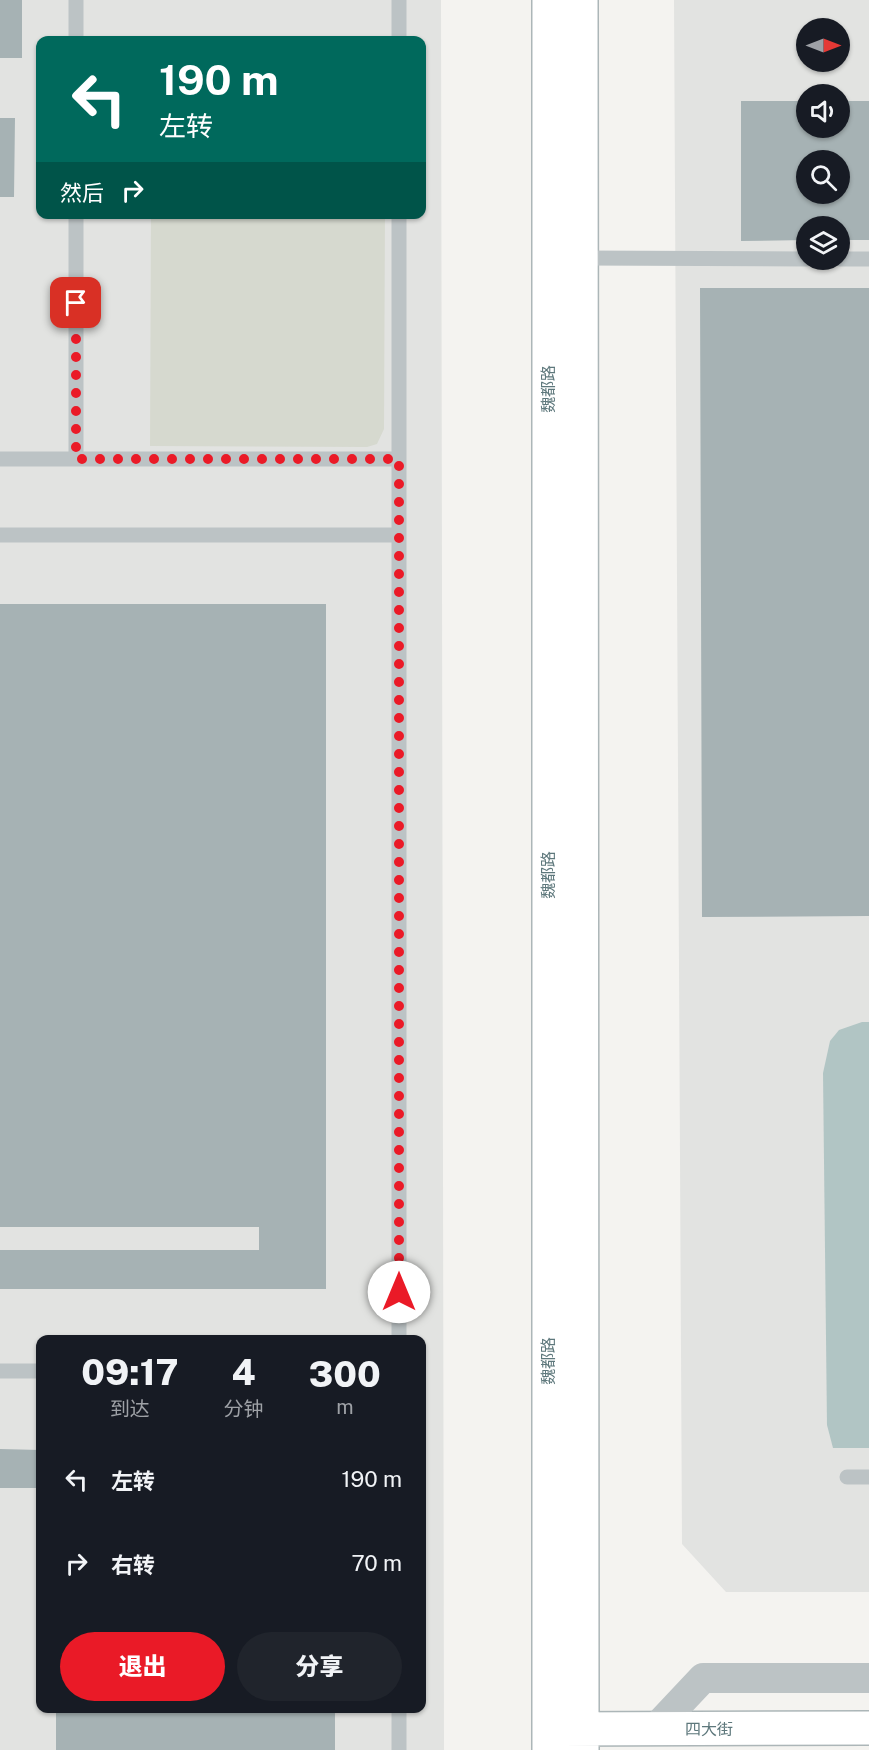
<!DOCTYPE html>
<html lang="zh">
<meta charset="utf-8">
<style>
body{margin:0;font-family:"Public Sans","Noto Sans SC",sans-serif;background:#20242c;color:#f1f3f6;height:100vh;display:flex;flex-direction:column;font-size:22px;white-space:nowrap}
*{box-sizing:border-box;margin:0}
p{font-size:20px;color:#9ea1a6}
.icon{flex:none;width:33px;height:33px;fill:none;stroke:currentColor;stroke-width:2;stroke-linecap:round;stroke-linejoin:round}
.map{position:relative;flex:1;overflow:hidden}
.details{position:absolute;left:36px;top:1335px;width:390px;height:378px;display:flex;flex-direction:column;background:#171b24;border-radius:12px;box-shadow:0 2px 4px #0004}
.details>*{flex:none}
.guide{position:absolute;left:36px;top:36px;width:390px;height:183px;border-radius:12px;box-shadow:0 2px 4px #0004;background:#00695c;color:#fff;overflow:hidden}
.needle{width:39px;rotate:90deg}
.buttons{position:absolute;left:796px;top:18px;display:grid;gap:12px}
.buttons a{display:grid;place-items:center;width:54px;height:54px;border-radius:50%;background:#171b24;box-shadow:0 2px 4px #0004;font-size:30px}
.pin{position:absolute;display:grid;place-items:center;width:51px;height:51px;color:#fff;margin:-26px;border-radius:12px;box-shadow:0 3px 9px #0006}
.me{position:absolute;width:66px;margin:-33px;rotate:0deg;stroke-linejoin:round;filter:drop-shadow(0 0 4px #0008)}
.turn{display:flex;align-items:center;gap:21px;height:126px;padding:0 24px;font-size:27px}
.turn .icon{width:78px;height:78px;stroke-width:2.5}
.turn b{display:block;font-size:42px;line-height:51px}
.then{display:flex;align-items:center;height:57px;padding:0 24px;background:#0003;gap:12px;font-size:22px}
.eta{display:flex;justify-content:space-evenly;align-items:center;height:102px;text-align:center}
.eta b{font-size:36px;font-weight:800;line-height:42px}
.primary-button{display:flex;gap:12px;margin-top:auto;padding:12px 24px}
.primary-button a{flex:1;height:69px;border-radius:36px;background:#ea1a27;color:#fff;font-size:24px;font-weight:800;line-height:69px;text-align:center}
.primary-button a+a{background:#20242c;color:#f1f3f6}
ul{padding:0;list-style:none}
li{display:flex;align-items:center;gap:18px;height:84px;padding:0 24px}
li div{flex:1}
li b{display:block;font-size:22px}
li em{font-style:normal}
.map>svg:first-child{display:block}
</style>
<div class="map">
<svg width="869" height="1750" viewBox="0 0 869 1750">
<rect width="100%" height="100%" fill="#f4f3f0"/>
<path fill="#e2e3e1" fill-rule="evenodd" d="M0,0h441l3,1750h-444zM40,40h382v174h-382zM40,1340h382v368h-382z
M674,0h195v1592h-143l-44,-48zM807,28h33v34h-33zM807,94h33v34h-33zM807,160h33v34h-33zM807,226h33v34h-33z"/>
<path fill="#d6d9cf" d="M151,215h234l-1,214 -7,15 -10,3 -217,-1z"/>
<path fill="#b1c5c4" d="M862,1022h7v426h-36l-6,-23 -4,-352 7,-32 9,-11z"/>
<path fill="#a6b2b4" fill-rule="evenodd" d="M0,0h22v58h-22z
M741,101h66v27h33v-27h29v139h-29v-14h-33v14l-66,1zM807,160h33v34h-33z
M0,118h15l-1,79h-14z
M700,288h169v628l-167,1z
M0,604h326v685h-326v-39h259v-23h-259z
M0,1449l40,1v38h-40z
M56,1708h279v42h-279z"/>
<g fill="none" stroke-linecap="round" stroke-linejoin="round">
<g stroke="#acb6b8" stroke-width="36">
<path id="secondary" d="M549,0v1750
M581,0l1,1750
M559,1729l310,-1"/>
</g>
<path stroke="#bcc3c5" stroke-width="15" d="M76,0v40
M399,0v40
M76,214v245
M399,214v1126
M581,258l226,1
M840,259h29
M0,459h399
M0,535h399
M0,1371h40
M847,1477h22
M399,1708v42"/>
<path stroke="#bcc3c5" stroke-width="30" d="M655,1729l48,-51h166"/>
<use href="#secondary" stroke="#fff" stroke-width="33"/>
</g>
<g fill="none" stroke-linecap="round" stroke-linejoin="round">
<path stroke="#ea1a27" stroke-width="10" stroke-dasharray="0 18" d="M76,303v156h323v833"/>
</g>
<g text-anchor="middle" stroke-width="6" stroke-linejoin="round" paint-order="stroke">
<g font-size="16" fill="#5e787c" stroke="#fff">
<text transform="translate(548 389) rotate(-90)" y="6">魏都路</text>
<text transform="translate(548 875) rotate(-90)" y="6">魏都路</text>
<text transform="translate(548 1361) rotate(-90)" y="6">魏都路</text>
<text x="709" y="1735">四大街</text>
</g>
</g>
</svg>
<div class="buttons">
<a><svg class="needle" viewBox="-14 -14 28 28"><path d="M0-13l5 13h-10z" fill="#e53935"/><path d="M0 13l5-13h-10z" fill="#9ea1a6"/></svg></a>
<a><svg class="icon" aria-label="sound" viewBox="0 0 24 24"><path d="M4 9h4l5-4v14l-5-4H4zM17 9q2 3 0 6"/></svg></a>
<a><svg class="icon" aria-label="search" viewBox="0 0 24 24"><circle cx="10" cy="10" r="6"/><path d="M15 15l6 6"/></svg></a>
<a><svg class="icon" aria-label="layers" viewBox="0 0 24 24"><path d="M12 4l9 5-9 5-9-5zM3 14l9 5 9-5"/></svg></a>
</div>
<div class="pin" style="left:76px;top:303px;background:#d93025"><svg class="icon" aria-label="arrive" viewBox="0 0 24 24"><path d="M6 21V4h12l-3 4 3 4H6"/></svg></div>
<svg class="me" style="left:399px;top:1292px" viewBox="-20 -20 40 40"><circle r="19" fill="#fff"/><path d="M0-13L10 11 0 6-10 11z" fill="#ea1a27"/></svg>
<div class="guide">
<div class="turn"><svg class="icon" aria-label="left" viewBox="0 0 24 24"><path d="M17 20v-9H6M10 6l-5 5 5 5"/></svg><div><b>190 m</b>左转</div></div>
<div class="then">然后<svg class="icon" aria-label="right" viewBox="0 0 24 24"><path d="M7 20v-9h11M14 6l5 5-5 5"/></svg></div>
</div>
<section class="details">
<div class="eta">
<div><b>09:17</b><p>到达</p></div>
<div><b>4</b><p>分钟</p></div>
<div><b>300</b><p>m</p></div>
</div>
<ul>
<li><svg class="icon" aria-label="left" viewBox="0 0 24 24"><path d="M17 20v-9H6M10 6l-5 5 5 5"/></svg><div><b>左转</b></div><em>190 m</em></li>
<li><svg class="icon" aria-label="right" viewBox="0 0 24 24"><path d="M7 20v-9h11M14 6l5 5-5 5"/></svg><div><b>右转</b></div><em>70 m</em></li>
</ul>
<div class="primary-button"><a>退出</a><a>分享</a></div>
</section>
</div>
